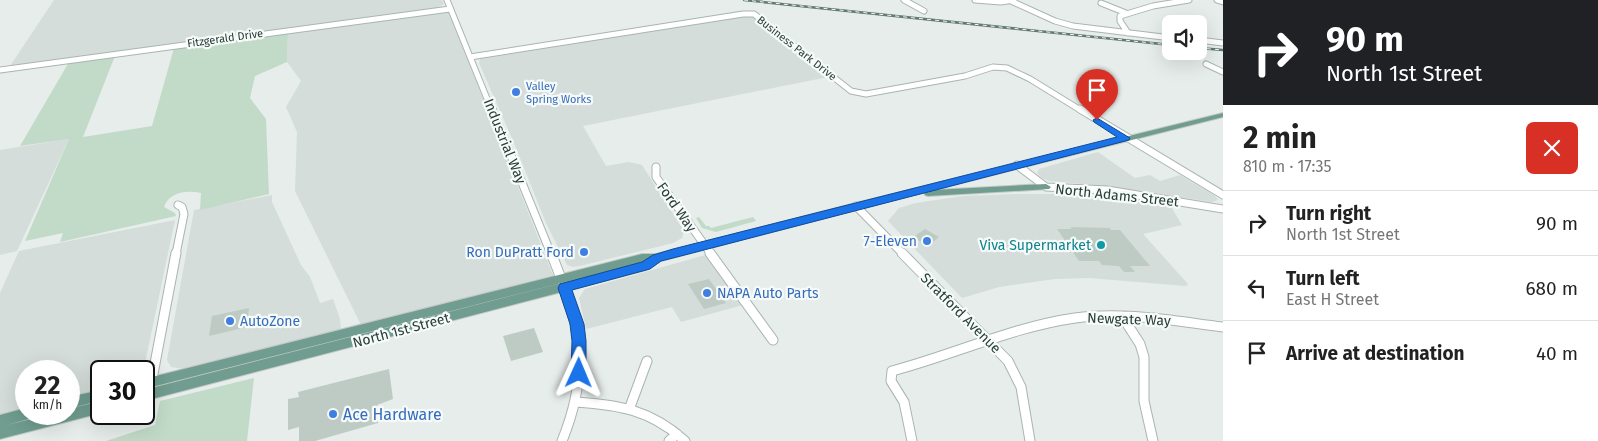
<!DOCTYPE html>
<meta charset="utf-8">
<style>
body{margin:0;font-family:"Fira Sans",sans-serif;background:#f2f2f2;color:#222;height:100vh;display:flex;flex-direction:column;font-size:19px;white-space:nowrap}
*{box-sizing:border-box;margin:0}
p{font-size:16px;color:#767676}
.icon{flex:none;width:28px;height:28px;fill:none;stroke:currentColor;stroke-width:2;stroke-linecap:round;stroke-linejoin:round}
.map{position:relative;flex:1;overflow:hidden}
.details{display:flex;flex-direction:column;background:#fff;width:375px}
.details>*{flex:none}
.banner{background:#202124;color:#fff;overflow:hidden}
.buttons{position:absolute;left:1162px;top:15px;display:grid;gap:10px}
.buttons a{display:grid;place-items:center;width:45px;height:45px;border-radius:8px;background:#fff;box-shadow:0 5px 20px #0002;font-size:25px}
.speed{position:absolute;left:15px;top:360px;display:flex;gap:10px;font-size:25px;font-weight:700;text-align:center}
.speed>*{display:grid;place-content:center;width:65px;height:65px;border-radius:50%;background:#fff;box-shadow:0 5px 20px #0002;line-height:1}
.speed small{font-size:12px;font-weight:400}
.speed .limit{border:2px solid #111;border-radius:8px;background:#fff;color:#111}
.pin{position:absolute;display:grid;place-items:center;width:42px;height:42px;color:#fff;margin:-51px -21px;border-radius:50% 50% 50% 0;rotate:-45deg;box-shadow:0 0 5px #0007}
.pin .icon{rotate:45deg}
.me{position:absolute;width:55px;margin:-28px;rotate:1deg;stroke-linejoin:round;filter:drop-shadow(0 0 4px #0008)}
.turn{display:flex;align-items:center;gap:18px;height:105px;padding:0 20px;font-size:22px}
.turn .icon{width:65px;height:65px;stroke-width:2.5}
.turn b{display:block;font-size:35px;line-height:42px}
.round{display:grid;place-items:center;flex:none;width:52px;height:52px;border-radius:8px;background:#f2f2f2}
.headline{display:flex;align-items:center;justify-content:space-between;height:85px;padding:0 20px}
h1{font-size:30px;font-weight:700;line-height:38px}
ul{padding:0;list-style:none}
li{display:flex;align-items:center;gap:15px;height:65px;padding:0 20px;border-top:1px solid #e0e0e0}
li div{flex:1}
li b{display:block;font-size:19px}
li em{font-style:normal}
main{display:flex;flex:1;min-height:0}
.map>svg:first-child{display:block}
</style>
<main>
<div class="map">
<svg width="1223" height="441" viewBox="0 0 1223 441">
<rect width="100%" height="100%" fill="#e6edea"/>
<path fill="#d4ddd9" d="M54,0h388l2,4 -9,5 -425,57z
M448,10l105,265 -192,50 -66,-134 2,-59 -11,-25 15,-26 -14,-19 1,-30z
M748,14l5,1 75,62 -245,49 23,40 23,-4 13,3 42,66 -2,7 -9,5 -93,23 -7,1 -6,-2 -21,-42 -32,-80 -35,-80 1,-4z
M69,139l-52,112 -17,4v-105z
M1098,152l37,26 15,-3 10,6 20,-6 34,20 4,5 -6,2 -106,-16 -57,-5 -7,-3 -5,-5 2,-4z
M1019,194h47l59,5 46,8 11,18 -39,9 45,50 -2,2 -97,-8 -34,1 -56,8 -37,11 -74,-77 11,-13 17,-5 47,-7z
M272,195v7l29,63 9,12 10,26 13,-4 7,20 1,10 -157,40 -13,-2 -4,-7 27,-150z
M175,220l-30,143 -4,8h-40v18l-32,8v-26h-43v37l-26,7v-122l19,-42z
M709,254l34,51 -62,17 -9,-15 -86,22 -7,-31 6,-9z"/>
<path fill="#c2dbc8" d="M288,32l-1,30 -32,14 -5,22 16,21 3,75 -69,16 1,-17c-14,-3 -32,-1 -37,14l11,6 1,3 -116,26 3,-9 -38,8 44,-102 -49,7 49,-84 46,-6 -32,81 69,-11 22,-78z
M699,217l7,9h3l2,2 42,-11 3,4 -40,11 -14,-4 -6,-10z
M254,378l-7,63h-141l49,-16 5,-24z"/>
<path fill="#becbc5" d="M1070,227l40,1 1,2h9l30,36h-20l5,6h-11l-5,-6 -17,-1 -3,-4h-20l-22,-32h15z
M925,229l14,8 -11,9 -15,-9z
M709,279l17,24 -22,6 -16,-25z
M249,308l-2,19 -38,9 3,-20z
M534,328l9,24 -32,9 -8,-25z
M389,369l4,30 -16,6 1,18 -63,18h-16v-14l-11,3v-31l11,-2 -1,-5z"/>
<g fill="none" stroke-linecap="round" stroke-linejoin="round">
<g stroke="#a9b5b0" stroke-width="7">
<path id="minor-far2" d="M447,0l45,111
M904,0l20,11
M975,0l26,2 13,-2
M1217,0l6,2
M1011,1l44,20 18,5 98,12
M1101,3l25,10
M1128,33l-8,-12v-5l33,-10 36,-6
M1199,40l24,3
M470,57l273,-43h11l97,77 15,3 99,-18 28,-9 14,1 23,11 52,32
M1206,64l17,8
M0,70l450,-61"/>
</g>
<g stroke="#a9b5b0" stroke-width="9">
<path id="minor-far1" d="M492,109l59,145
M1080,109l143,86
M1017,165l29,22 61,3 116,19
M656,167v10l55,77
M856,206l47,48
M176,254l8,-40 -2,-7 -4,-2"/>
</g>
<g stroke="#a9b5b0" stroke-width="11">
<path id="minor" d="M551,253c29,71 41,114 11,188
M710,253l63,87
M902,253l106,108 13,26 9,54
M1122,316l18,28 4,13v44l9,40
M149,395l27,-142
M576,402c44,3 75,8 109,39
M630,407l17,-46
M669,441l8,-7
M912,441l-8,-39 -13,-21 1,-10c61,-16 120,-44 183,-53 49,-7 99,3 148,9"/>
</g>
<g stroke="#c3c9c7" stroke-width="2">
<path id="major" d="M1223,113v4l-289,73 112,-6 5,3 -2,2 -121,7 -3,-1 -1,-3 -263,69 -15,9 -502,131v-11l500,-128 -500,127v-10l498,-125h15l199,-51z
M101,390v10l-32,9v-12z
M101,401v12l-101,26v-24l26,-7v6h8l-2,4 -25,7 45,-11h17v-5z"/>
</g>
<use href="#minor-far2" stroke="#fff" stroke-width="5"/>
<use href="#minor-far1" stroke="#fff" stroke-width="7"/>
<use href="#minor" stroke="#fff" stroke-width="9"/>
<use href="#major" fill="#709d90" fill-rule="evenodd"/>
<g stroke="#627871" stroke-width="2.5">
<path id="rail" d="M744,0l427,45
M1199,48l24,2"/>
</g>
<use href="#rail" stroke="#f6faf8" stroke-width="1" stroke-dasharray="4" stroke-linecap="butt"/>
</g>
<path fill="#1a73e8" stroke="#114b97" d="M1097,118l33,20 -1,2 -456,118 -12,3 -11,8 -78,21 12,34 2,17v32l-2,4 -5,2 -5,-2 -3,-4 1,-32 -2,-17 -12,-36 2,-4 82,-22 11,-7 20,-6 444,-112 -23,-15 -1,-2z"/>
<g fill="#3f7fe0" stroke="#f6faf8" stroke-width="2">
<circle cx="516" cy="92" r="5"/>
<circle cx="927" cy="241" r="5"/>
<circle cx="584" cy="252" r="5"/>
<circle cx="707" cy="293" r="5"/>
<circle cx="230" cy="321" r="5"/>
<circle cx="333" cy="414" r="5"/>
</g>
<circle fill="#0f9aa8" stroke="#f6faf8" stroke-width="2" cx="1101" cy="245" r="5"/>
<g text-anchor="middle" stroke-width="4.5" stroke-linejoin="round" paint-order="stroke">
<g font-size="11" fill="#273d36" stroke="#f6faf8">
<text transform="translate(225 38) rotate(-8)" y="4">Fitzgerald Drive</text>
<text transform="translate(797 48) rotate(38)" y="4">Business Park Drive</text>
</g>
<g font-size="11" fill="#366cbe" stroke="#f6faf8" text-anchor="start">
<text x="526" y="90">Valley<tspan x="526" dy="13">Spring Works</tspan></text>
</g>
<g font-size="14" fill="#273d36" stroke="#f6faf8">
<text transform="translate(505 141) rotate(68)" y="5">Industrial Way</text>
<text transform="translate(1117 195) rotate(6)" y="5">North Adams Street</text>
<text transform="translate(677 207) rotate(55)" y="5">Ford Way</text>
<text transform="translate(961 313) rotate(45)" y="5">Stratford Avenue</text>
<text transform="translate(1129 319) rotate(2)" y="5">Newgate Way</text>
<text transform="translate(401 330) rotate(-15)" y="5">North 1st Street</text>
</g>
<g font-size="14" fill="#366cbe" stroke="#f6faf8" text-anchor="end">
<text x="917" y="246">7-Eleven</text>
<text x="574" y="257">Ron DuPratt Ford</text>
<text x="717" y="298" text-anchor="start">NAPA Auto Parts</text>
<text x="240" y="326" text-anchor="start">AutoZone</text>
</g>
<g font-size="14" fill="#0d838f" stroke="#f6faf8" text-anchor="end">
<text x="1091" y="250">Viva Supermarket</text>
</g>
<g font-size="16" fill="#366cbe" stroke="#f6faf8" text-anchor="start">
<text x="343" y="420">Ace Hardware</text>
</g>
</g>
</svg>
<div class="buttons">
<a><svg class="icon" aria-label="sound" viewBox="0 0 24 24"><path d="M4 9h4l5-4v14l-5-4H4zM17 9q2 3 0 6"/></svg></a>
</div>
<div class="speed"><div>22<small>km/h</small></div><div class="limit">30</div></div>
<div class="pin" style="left:1097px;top:120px;background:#d93025"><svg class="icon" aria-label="arrive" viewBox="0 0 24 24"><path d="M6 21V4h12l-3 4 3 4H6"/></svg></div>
<svg class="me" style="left:579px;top:373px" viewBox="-20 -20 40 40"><path d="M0-17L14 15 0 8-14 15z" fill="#1a73e8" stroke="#fff" stroke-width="4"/></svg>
</div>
<section class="details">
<div class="banner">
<div class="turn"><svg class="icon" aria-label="right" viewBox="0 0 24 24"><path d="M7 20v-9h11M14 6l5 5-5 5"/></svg><div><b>90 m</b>North 1st Street</div></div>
</div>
<div class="headline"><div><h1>2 min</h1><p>810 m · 17:35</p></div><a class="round" style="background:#d93025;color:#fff"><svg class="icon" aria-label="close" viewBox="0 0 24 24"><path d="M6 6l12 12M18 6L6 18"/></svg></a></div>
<ul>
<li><svg class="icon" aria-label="right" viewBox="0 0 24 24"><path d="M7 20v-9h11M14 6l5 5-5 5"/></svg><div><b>Turn right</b><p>North 1st Street</p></div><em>90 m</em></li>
<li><svg class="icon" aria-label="left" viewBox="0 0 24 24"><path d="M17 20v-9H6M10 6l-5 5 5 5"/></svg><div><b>Turn left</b><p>East H Street</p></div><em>680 m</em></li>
<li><svg class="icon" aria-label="arrive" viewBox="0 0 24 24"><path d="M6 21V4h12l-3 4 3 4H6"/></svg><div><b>Arrive at destination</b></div><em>40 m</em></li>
</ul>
</section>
</main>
